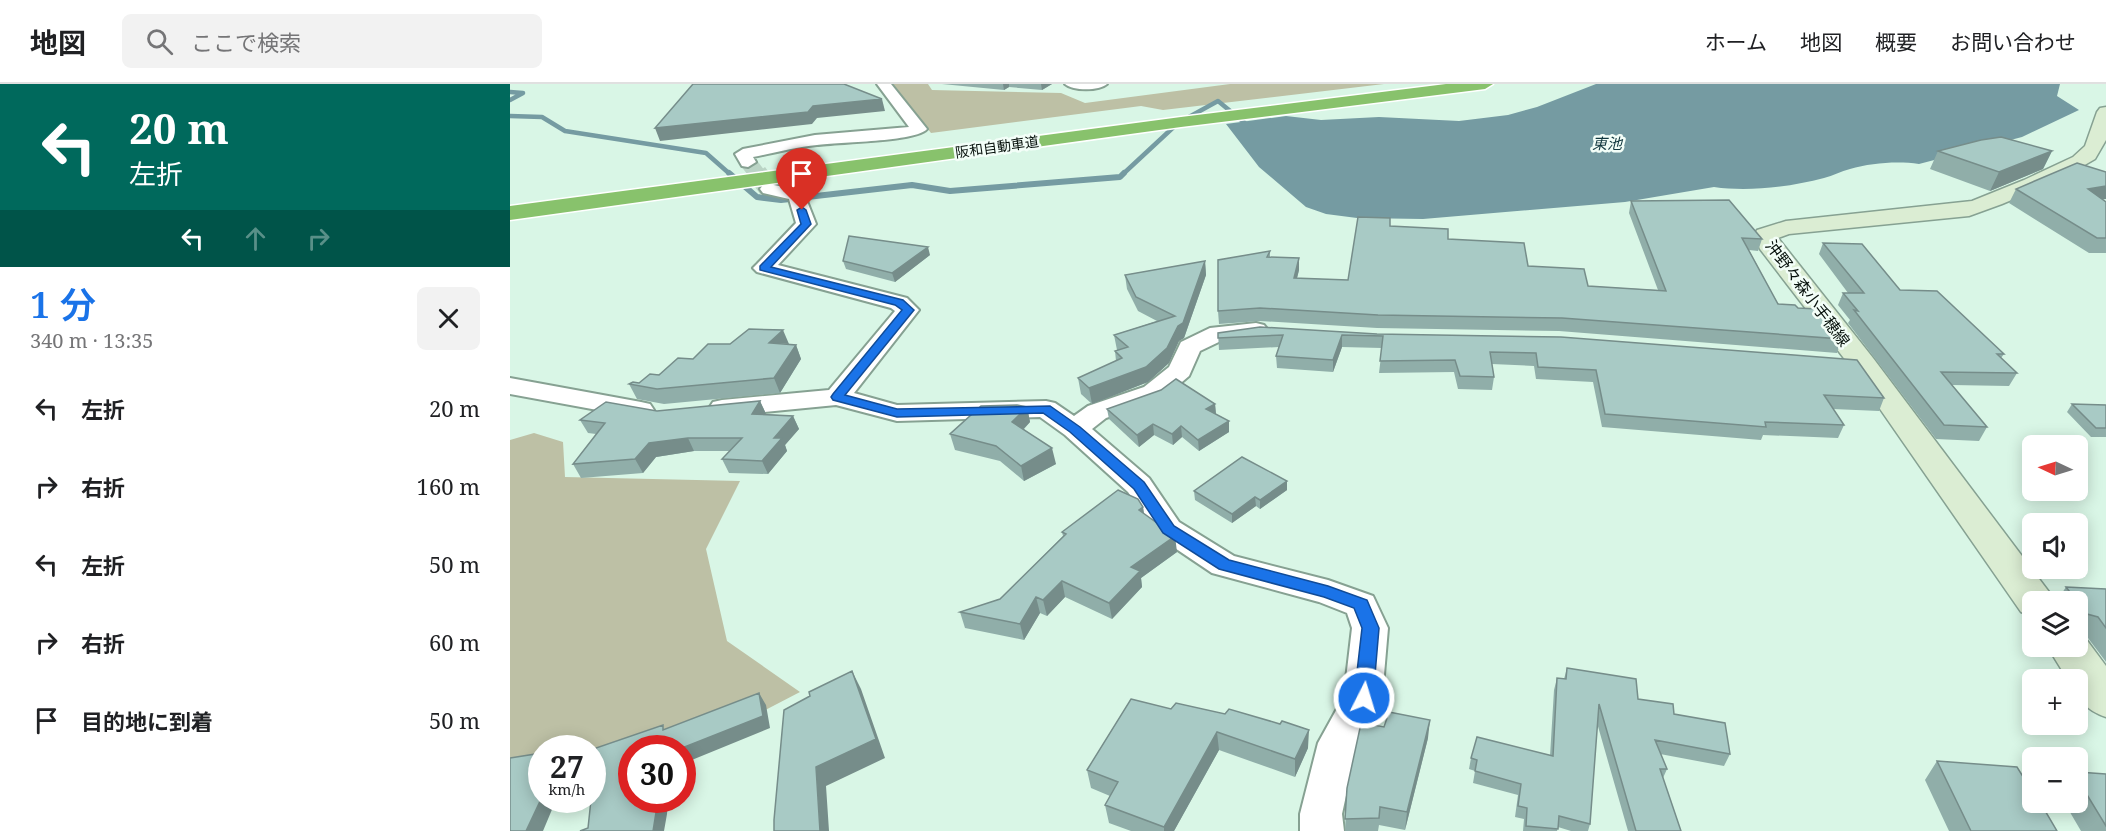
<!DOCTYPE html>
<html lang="ja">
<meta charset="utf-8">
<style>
body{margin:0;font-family:"Noto Serif","Noto Sans JP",serif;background:#f2f2f2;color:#202124;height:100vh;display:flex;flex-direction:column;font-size:22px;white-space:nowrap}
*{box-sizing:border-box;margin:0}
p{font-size:20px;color:#757577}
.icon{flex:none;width:33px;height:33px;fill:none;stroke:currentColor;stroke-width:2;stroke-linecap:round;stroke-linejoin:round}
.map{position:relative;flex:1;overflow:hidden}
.side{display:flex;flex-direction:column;background:#fff;width:510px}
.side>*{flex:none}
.top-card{background:#00695c;color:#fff;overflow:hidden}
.needle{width:39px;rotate:274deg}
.controls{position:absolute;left:1512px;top:351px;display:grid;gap:12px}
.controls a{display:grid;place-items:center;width:66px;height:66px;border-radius:9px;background:#fff;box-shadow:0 3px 15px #0003;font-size:30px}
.speed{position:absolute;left:18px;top:651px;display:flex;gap:12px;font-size:30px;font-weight:700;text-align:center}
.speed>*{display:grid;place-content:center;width:78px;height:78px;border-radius:50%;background:#fff;box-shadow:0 3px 15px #0003;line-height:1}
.speed small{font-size:15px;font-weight:400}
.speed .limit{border:9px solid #d22;background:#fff;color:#111}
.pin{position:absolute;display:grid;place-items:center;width:51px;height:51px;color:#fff;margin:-62px -26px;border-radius:50% 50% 50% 0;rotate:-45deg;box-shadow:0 0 6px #0007}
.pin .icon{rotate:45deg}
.me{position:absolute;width:66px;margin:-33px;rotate:5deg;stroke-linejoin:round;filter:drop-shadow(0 0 4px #0008)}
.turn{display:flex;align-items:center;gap:21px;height:126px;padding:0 30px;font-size:27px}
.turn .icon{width:78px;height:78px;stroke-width:2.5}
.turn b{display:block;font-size:42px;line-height:51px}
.lanes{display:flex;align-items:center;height:57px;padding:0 30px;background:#0003;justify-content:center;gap:30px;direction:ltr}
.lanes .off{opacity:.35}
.round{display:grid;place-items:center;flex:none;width:63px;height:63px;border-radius:9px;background:#f2f2f2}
.overview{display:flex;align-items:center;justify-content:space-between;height:102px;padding:0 30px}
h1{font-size:36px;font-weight:600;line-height:45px;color:#1a73e8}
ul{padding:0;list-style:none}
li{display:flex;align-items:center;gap:18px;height:78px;padding:0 30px}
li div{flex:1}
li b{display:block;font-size:22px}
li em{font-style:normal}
header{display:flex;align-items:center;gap:36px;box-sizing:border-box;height:84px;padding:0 30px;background:#fff;border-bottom:2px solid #e0e0e0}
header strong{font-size:28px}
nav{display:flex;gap:33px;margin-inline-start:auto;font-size:21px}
.search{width:420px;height:54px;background:#f2f2f2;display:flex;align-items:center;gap:15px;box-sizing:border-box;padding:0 21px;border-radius:9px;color:#757577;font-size:22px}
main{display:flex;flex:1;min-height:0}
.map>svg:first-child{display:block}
</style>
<header>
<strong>地図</strong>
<div class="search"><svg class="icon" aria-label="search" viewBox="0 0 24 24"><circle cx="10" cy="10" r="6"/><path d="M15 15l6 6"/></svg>ここで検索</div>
<nav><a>ホーム</a><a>地図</a><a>概要</a><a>お問い合わせ</a></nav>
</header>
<main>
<section class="side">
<div class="top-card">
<div class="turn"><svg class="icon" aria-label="left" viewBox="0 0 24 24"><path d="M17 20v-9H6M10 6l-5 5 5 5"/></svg><div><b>20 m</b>左折</div></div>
<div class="lanes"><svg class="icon" aria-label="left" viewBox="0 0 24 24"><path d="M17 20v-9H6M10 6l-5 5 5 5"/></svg><svg class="icon off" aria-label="ahead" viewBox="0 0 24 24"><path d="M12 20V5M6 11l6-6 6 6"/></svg><svg class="icon off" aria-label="right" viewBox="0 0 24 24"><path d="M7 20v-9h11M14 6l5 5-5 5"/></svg></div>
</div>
<div class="overview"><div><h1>1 分</h1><p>340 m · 13:35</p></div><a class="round"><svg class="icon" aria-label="close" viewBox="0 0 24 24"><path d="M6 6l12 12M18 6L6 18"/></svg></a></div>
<ul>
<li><svg class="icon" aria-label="left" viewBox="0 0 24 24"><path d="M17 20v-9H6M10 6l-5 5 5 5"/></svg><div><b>左折</b></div><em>20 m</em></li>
<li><svg class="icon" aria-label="right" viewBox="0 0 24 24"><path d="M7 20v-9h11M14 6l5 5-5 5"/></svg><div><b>右折</b></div><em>160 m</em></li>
<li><svg class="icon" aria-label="left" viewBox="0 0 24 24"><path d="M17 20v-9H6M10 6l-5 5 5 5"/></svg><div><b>左折</b></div><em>50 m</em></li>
<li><svg class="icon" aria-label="right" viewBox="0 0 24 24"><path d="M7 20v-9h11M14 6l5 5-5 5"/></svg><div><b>右折</b></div><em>60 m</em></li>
<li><svg class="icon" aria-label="arrive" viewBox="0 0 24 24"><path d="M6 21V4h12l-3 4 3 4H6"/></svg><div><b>目的地に到着</b></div><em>50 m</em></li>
</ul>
</section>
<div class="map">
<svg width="1596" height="747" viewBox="0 0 1596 747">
<rect width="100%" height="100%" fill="#d9f6e6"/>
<path fill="#bdc0a5" d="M383,0h35l4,6 129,3 24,10 145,-19h154l-221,26 -22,-4 -210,27z
M24,349l29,9 2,35 175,4 -34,68 21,92 73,51 -77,40 -130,23 -1,-7h-50l-1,16 -31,5v-329z"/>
<path fill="#759ba2" d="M1086,0h464l-3,12 22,14 -57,27 -103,27c-22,-3 -48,-1 -69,5 -9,2 -17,7 -26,9 -34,9 -76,14 -110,9l-89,15 -202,17 -66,-1 -31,-4 -20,-7 -47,-40 -33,-43 60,-8 35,4 58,-3 80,4 49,-6 29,-8z"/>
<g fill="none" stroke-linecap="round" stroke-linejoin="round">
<path stroke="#759ba2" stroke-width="4.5" d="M0,8l13,1 -13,7
M0,32l32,1 23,14 141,22 25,22
M612,91l56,-52 40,-22 33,27"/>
<path stroke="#759ba2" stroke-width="6" d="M219,89l28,24 24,3 131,-15 38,6 170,-14 4,-4"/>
<path stroke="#bad4c5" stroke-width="16" stroke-dasharray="16 8" stroke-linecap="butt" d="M238,78l10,13"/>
<path stroke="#bad4c5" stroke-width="20" stroke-dasharray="20 10" stroke-linecap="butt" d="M247,89l12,16"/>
<g stroke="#86a192" stroke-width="4">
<path id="minor" d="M367,0h14l36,45c-11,13 -89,13 -110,16 -21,2 -43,8 -64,12l3,5 -8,5 -6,-1 -7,-12 8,-5 72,-14 94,-8z
M555,0h42c-8,7 -34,7 -42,0z
M259,100l34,7 13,33 -38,41 129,33 12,12 -65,83 43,12 149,-4 9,2 19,13 14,-10 56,-19 25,-20 12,-25 29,-14 46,-5 8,2 4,5 -4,5 -41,5 -23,11 -11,25 -27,23 -56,19 -14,11 57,49 30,44 55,34 94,24 45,16 15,32 -6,70 -25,47 -15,69 2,17h-44v-17l18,-71 26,-47 8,-68 -5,-15 -28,-11 -107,-29 -55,-37 -29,-44 -63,-57 -25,-18 -143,4 -61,-16 -114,11 -9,-2 -4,-6 4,-6 9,-2 107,-10 66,-79 -4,-3 -134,-36 -4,-4 4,-4 39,-41 -7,-24 -26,-6 -3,-4 3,-4z
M0,294l131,24 9,2 4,6 -4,6 -9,2 -131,-24z"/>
</g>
<g stroke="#86a192" stroke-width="3">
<path id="secondary" d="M1596,23v33l-11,19 -38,22 -55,23 -33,12 -180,18 -11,4 95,120 176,234 6,10h-23v14l-11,-4 -168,-242 -93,-121 -6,-14 3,-5 29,-9 186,-20 52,-21 49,-23 12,-11 12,-34 3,-4z
M1568,549l5,2 23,31v51c-20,-7 -28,-16 -28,-37h-10l-21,-34h31z"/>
</g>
<g stroke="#fff" stroke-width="3">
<path id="motorway" d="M936,0h47l-8,5 -304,38 -671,93v-14l671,-89z"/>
</g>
<use href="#minor" fill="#fff" fill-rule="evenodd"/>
<use href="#secondary" fill="#dbedd3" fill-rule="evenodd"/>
<use href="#motorway" fill="#88c26c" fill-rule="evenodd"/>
</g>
<path fill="#90aea9" d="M432,0h110l-10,6 -33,-3 -5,3z
M1428,67h114l-9,18 -53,22 -60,-22z
M1506,105l86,10 4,3v51h-17l-80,-50z
M1121,117l131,38 -4,12 -9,-1 29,54 20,4 44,31 -5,14 -278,-22 -182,-3 -117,-7 -41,3 -1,-13 52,-60v6l29,13 -2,8 51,2 42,-54 58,13 140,47 70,4 -29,-77z
M1313,159l181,111 -3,4 16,15 -8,13 -57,-1 35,42 -8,14 -43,-2 -88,-116 2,-3 -12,-15 5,-12h5l-29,-39z
M420,171l-35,27 -49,-13 -3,-8z
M695,177l1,14 -22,63 -5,3 -10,22 -21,19 -56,22 -11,-10 -3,-16 38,-17 -1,-10 2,-1 -3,-15 43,-14 -19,-10 -11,-22 -2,-14z
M708,249l343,4 323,61 -5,13 -46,-2 11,16 -6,13 -75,-3 -2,5 -159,-13 -9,-45 -57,-3 -2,-13 -42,-2 2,13 -2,13 -34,-1 -4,-17 -75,1 3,-25 -40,-1 -9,25 -56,-4 -1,-12 3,-9 -60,3z
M279,260l7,1 5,14 -21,34 -116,11 -27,-5 -8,-15 10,-1 54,-24z
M250,317l6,13 27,2 6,13 -14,16 2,6 -19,23 -39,-1 -7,-14 8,-8h-36l-38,6 -13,16 -62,5 -8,-14 23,-30 -8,-1 -8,-13 77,-9z
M705,320l1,10 13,18 -30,19 -17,-14 -9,8 -19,-10 -15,12 -30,-28 -2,-10z
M1562,320l34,1v32h-15l-24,-25z
M517,323l3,15 -6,7 32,35 -32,17 -24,-20 -45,-11 -5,-16z
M777,397v9l-27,19 -4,-3 -24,17 -37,-23 -1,-9z
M633,423l1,7 33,38 -36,26 1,9 -30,32 -47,-22 -18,19 -7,-3 -16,27 -59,-12 -5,-16 40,-13 63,-63 -1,-4z
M1556,503l40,2v73l-21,-28 -7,-2v-30h-22z
M1057,584l71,31 36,15 56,40 -6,12 -64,-12 7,15 -4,9 18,53h-53l-31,-108 -7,101 -2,7h-17l-13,-4 -1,4h-34l1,-12 -9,-2 3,-22 -45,-12 2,-12 -6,-2 2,-11 79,-2 4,-66 3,-12 7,1z
M621,615l177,49 -13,29 -76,-27 -45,81h-43l-22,-8 -4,-18 5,-9 -19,-8 -4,-18z
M918,654l-23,92 -26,-5 -1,6h-33l2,-43z
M1427,677l120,70h-108l-24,-51z
M1568,688l28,2v57h-25l-17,-29h14z"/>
<path fill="#768d8a" d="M493,0h6v3l-5,3z
M531,0h11l-10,6z
M372,15l3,12 -68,7 -5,6 -152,17 -5,-13 158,-22z
M1542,67l-9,18 -53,22 9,-19z
M1596,102v13l-26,3 8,-13z
M418,163l2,8 -35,27 -3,-9z
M789,174v12l-5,20v-12z
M695,177l1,14 -22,63 -5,3 -10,22 -21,19 -56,22 -3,-16 57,-21z
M273,246l6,14 -20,-1z
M832,251v12l-9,25v-12z
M286,261l5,14 -21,34 -6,-15z
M250,317l6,13h-14z
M705,320l1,11 -10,-6z
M517,323l3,15 -14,15 -4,-15z
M283,332l6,13 -14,16 2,6 -19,23 -6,-13 12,-23z
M719,337v11l-30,19 -1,-11z
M643,340l1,11 -15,12 -2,-12z
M671,342l1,11 -9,8 -1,-11z
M178,354l6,13 -38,6 -13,16 -8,-14 14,-16z
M542,364l4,16 -32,17 -3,-15z
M777,397v9l-27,19v-9z
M745,413l1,9 -24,17v-9z
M633,423l2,15 -6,-12z
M665,452l2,16 -36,26 1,9 -30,32 -3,-16 22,-36z
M552,497l3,16 -18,19 -4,-16z
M526,513l4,16 -16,27 -4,-16z
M342,587l9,18 24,69 -59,28 3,45h-9l-4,-64z
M249,609l7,12 4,23 -88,36v-16z
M920,636l-2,18 -23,92 2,-18z
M799,646l-1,18 -13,29v-18z
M707,648l2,18 -45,81h-10v-4z
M32,671v33l-11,-12z
M32,713v3h14l-13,31h-17z
M148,716h10l-1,14 -3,17h-11z"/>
<path fill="#a8cac5" stroke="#768d8a" stroke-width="1.5" d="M183,0h151l38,15 -69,7 -5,6 -153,16z
M1491,53l51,14 -53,21 -61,-21 43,-11z
M1567,79l29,9v14l-18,3 18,13v36h-9l-81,-49z
M1219,116l33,39 -20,-1 36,66 17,1 3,3 20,1 24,30 -280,-21 -184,-3 -118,-7 -42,3v-51l52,-9 -3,6 32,1 -5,20 54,2 10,-63 32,1v8l58,3v10l76,4 4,23 56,3 4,17 78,5 -35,-90z
M339,152l79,11 -36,26 -49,-12z
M1313,159l39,1 38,46 37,1 67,63h-7l20,19 -76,-1 46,55 -43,-2 -90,-115 4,1 -15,-18h21z
M695,177l-22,62 -5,3 -11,22 -21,19 -57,21 -11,-10 44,-20 -7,-7 13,-4 -14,-12 61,-19 -39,-19 -11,-22z
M750,243l117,7 184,3 296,23 27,38 -60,-3 20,30 -79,-3 1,5 -161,-13 -9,-44 -58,-3 -2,-14 -46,-1 4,25 -34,-1 -5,-16 -75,1 3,-25 -41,-1 -9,25 -57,-4 7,-21 -65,3v-5z
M239,245l34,1 -14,13 27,2 -22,33 -117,11 -28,-5 4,-2 6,1 11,-9 9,1 19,-17 15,1 15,-15h22z
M666,295l39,25 -9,5 23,12 -31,19 -17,-14 -9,8 -19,-10 -16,11 -30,-26 54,-19z
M250,317l-8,13 41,2 -19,22h8l-20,23 -40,-2 20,-21h-54l-39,5 -14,16 -62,5 32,-41 -25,-3 26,-18 51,9z
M1562,320l34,1v23h-10z
M507,321l10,2 -15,15 40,26 -31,18 -25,-20 -46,-12 31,-28z
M732,373l45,24 -27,19 -5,-3 -23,17 -38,-23z
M608,406l20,9 5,8 -4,3 36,26 -44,31 9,4 -31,32 -47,-22 -19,19 -7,-3 -16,27 -60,-12 40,-13 66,-65 -4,-2z
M1556,503l40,2v39l-8,-11 -11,-3z
M1057,584l69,11 2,20 35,5 1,10 51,9 5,31 -75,-14 12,29h-7l21,62h-45l-37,-127 -9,120 -31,-8 -1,13 -32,-3 1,-18 -9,-2 3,-22 -46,-13 2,-11 -6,-2 6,-21 76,19 4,-78 9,1z
M342,587l24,68 -60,28 4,64h-46v-11l10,-110 26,-14 -1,-4z
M249,609l4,23 -81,32h-50v52h26l-5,31h-73l8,-3 3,-28h1v-16l4,-36 67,-23v5z
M621,615l40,10 5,-6 49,11 4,-5 51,15 2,-3 27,9 -14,29 -78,-27 -53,95 -59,-22 13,-23 -31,-12z
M879,628l41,8 -23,92 -27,-5 -1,11 -34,1 2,-31 13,-60 3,-5 21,4z
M32,669v2l-11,21 11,-1v22l-16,34h-16v-73z
M1427,677l80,6 15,24v11h8l17,29h-86z
M1568,688l28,2v52l-28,-46z"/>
<path fill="#1a73e8" stroke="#114b97" stroke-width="1.5" d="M292,123l4,3 5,14 -40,43 132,33 11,10 -69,85 52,14 153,-3 30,21 64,55 30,44 55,34 99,26 39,14 12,28 -6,70 -3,5 -6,2 -7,-2 -3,-5 8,-70 -8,-20 -30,-11 -105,-28 -56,-36 -29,-44 -64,-57 -27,-19 -146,4 -64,-17 -2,-3 2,-3 69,-84 -7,-5 -135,-35v-4l41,-42 -4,-14z"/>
<g text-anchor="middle" stroke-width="5" stroke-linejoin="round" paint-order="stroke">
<g font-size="14" fill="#07110c" stroke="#f3fef8">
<text transform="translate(487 63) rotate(-8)" y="5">阪和自動車道</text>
</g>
<g font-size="15" font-style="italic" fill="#11373e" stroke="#f3fef8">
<text x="1097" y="65">東池</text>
</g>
<g font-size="16" fill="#07110c" stroke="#f3fef8">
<text transform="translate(1298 209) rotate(53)" y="6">沖野々森小手穂線</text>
</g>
</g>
</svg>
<div class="controls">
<a><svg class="needle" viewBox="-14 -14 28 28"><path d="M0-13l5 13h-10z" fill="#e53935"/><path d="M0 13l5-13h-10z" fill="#757577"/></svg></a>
<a><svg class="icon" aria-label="sound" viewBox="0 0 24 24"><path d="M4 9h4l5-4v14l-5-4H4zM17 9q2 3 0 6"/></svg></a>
<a><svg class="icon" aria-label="layers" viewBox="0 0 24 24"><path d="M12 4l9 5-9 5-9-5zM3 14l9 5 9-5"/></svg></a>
<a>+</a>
<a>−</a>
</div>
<div class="speed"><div>27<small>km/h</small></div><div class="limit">30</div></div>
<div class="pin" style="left:292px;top:126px;background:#d93025"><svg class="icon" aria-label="arrive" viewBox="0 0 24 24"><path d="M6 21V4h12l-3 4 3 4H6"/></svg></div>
<svg class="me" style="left:854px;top:614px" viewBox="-20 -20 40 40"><circle r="17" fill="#1a73e8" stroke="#fff" stroke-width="3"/><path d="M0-11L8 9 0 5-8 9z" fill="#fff"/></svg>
</div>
</main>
